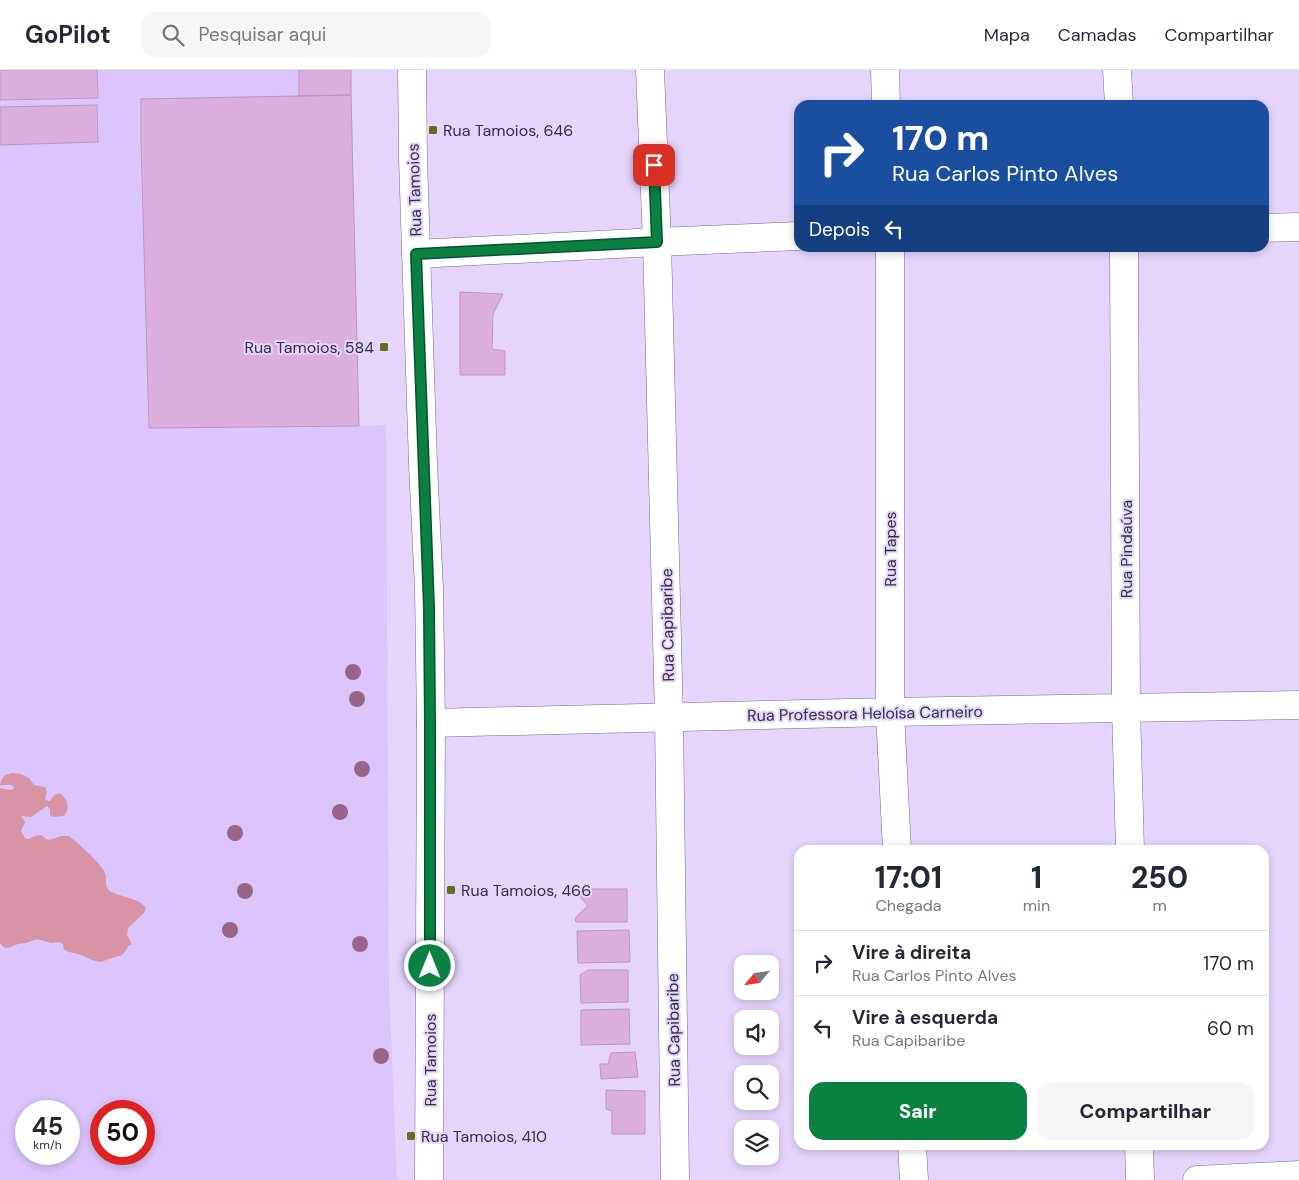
<!DOCTYPE html>
<html lang="pt">
<meta charset="utf-8">
<style>
body{margin:0;font-family:"DM Sans",sans-serif;background:#f6f6f7;color:#1f2937;height:100vh;display:flex;flex-direction:column;font-size:19px;white-space:nowrap}
*{box-sizing:border-box;margin:0}
p{font-size:16px;color:#747a83}
.icon{flex:none;width:28px;height:28px;fill:none;stroke:currentColor;stroke-width:2;stroke-linecap:round;stroke-linejoin:round}
.map{position:relative;flex:1;overflow:hidden}
.side{position:absolute;left:794px;top:775px;width:475px;height:305px;display:flex;flex-direction:column;background:#fff;border-radius:15px;box-shadow:0 2px 8px #0003}
.side>*{flex:none}
.banner{position:absolute;left:794px;top:30px;width:475px;height:152px;border-radius:15px;box-shadow:0 2px 8px #0003;background:#1a4fa0;color:#fff;overflow:hidden}
.needle{width:32px;rotate:241deg}
.fabs{position:absolute;left:734px;top:885px;display:grid;gap:10px}
.fabs a{display:grid;place-items:center;width:45px;height:45px;border-radius:10px;background:#fff;box-shadow:0 2px 8px #0003;font-size:25px}
.speed{position:absolute;left:15px;top:1030px;display:flex;gap:10px;font-size:25px;font-weight:700;text-align:center}
.speed>*{display:grid;place-content:center;width:65px;height:65px;border-radius:50%;background:#fff;box-shadow:0 2px 8px #0003;line-height:1}
.speed small{font-size:12px;font-weight:400}
.speed .limit{border:8px solid #d22;background:#fff;color:#111}
.pin{position:absolute;display:grid;place-items:center;width:42px;height:42px;color:#fff;margin:-21px;border-radius:10px;box-shadow:0 2px 8px #0006}
.me{position:absolute;width:55px;margin:-28px;rotate:0deg;stroke-linejoin:round;filter:drop-shadow(0 0 4px #0008)}
.turn{display:flex;align-items:center;gap:18px;height:105px;padding:0 15px;font-size:22px}
.turn .icon{width:65px;height:65px;stroke-width:2.5}
.turn b{display:block;font-size:35px;line-height:42px}
.then{display:flex;align-items:center;height:48px;padding:0 15px;background:#0003;gap:10px;font-size:19px}
.eta{display:flex;justify-content:space-evenly;align-items:center;height:85px;text-align:center}
.eta b{font-size:30px;font-weight:800;line-height:35px}
.cta{display:flex;gap:10px;margin-top:auto;padding:10px 15px}
.cta a{flex:1;height:58px;border-radius:15px;background:#0b8043;color:#fff;font-size:20px;font-weight:800;line-height:58px;text-align:center}
.cta a+a{background:#f6f6f7;color:#1f2937}
ul{padding:0;list-style:none}
li{display:flex;align-items:center;gap:15px;height:65px;padding:0 15px;border-top:1px solid #e0e1e3}
li div{flex:1}
li b{display:block;font-size:19px}
li em{font-style:normal}
header{display:flex;align-items:center;gap:30px;box-sizing:border-box;height:70px;padding:0 25px;background:#fff;border-bottom:1px solid #e0e1e3}
header strong{font-size:24px}
nav{display:flex;gap:28px;margin-inline-start:auto;font-size:18px}
.search{width:350px;height:45px;background:#f6f6f7;display:flex;align-items:center;gap:12px;box-sizing:border-box;padding:0 18px;border-radius:15px;color:#747a83;font-size:19px}
.map>svg:first-child{display:block}
</style>
<header>
<strong>GoPilot</strong>
<div class="search"><svg class="icon" aria-label="search" viewBox="0 0 24 24"><circle cx="10" cy="10" r="6"/><path d="M15 15l6 6"/></svg>Pesquisar aqui</div>
<nav><a>Mapa</a><a>Camadas</a><a>Compartilhar</a></nav>
</header>
<div class="map">
<svg width="1299" height="1110" viewBox="0 0 1299 1110">
<rect width="100%" height="100%" fill="#e5d5fc"/>
<path fill="#dbc5fc" fill-rule="evenodd" d="M0,0h351l8,356 27,-1 3,563 8,192h-397zM26,1041h43v43h-43zM101,1041h43v43h-43z"/>
<path fill="#d894a5" d="M12,703l9,1 8,4 5,7 11,2 2,5 -2,7 3,2h2c4,-5 4,-8 11,-7 7,5 9,16 3,22l-11,1 -3,-2v-6l-3,-3 -16,11 -10,-1 4,6 -4,9 4,7 3,1 7,-3 6,-1c9,8 10,4 20,1 0,0 8,0 8,0 9,7 32,27 36,37 3,6 -2,13 5,18 10,6 29,7 36,17l-2,5 -16,15 -1,7 5,9 -4,2 -1,3 -5,6 -22,7 -8,-2 -11,-5 -15,-4 -2,-2 -1,-5 -4,-2 -8,1 -14,-4c-4,1 -7,3 -11,4 -1,0 -8,1 -8,1 -8,3 -12,8 -18,-1v-155l11,2 2,-1 1,-2c-4,-4 -9,-1 -14,-2l2,-6 3,-4z"/>
<path fill="#ddafe1" stroke="#bb97be" d="M0,0h97l1,28 -98,2z
M299,0h52v25l-52,1z
M351,25l8,331 -210,2 -8,-287v-42z
M97,35l1,37 -98,3v-38z
M460,222l43,2 -10,20 -1,35 13,2v24h-45z
M586,819h41v33h-51l-1,-3 3,-4 10,-9 -11,-13z
M629,860l1,32 -52,1 -1,-32z
M588,900h40v32l-47,1 -1,-28z
M629,939l1,35 -49,1v-35z
M635,982l3,25 -37,2 -1,-15h8l3,-11z
M606,1020l39,1v43h-33v-23l-6,-2z"/>
<g fill="none" stroke-linecap="round" stroke-linejoin="round">
<g stroke="#786691" stroke-width="29">
<path id="street" d="M650,0l7,172 12,476 6,462
M885,0l1,35
M1117,0l2,35
M1264,158l35,-1
M890,178v464l7,138
M1124,178l2,460 4,142
M416,184l241,-12 142,-6
M431,653l459,-11 409,-7
M912,1075l2,35
M1139,1075l1,35
M1197,1110l102,-5"/>
</g>
<g stroke="#786691" stroke-width="29">
<path id="secondary" d="M412,0l1,88 10,306 6,125 2,134 -2,457"/>
</g>
<use href="#street" stroke="#fff" stroke-width="28"/>
<use href="#secondary" stroke="#fff" stroke-width="28"/>
</g>
<g fill="#996488">
<circle cx="353" cy="602" r="8"/>
<circle cx="357" cy="629" r="8"/>
<circle cx="362" cy="699" r="8"/>
<circle cx="340" cy="742" r="8"/>
<circle cx="235" cy="763" r="8"/>
<circle cx="245" cy="821" r="8"/>
<circle cx="230" cy="860" r="8"/>
<circle cx="360" cy="874" r="8"/>
<circle cx="381" cy="986" r="8"/>
</g>
<g fill="none" stroke-linecap="round" stroke-linejoin="round">
<g stroke="#07532c" stroke-width="12">
<path id="route" d="M430,896v-243l-1,-115 -13,-354 241,-12 -3,-77"/>
</g>
<use href="#route" stroke="#0b8043" stroke-width="9"/>
</g>
<g fill="#5b7021" stroke="#e5d5fc" stroke-width="2">
<rect x="428" y="55" width="10" height="10" rx="2.5"/>
<rect x="379" y="272" width="10" height="10" rx="2.5"/>
<rect x="446" y="815" width="10" height="10" rx="2.5"/>
<rect x="406" y="1061" width="10" height="10" rx="2.5"/>
</g>
<g text-anchor="middle" stroke-width="4" stroke-linejoin="round" paint-order="stroke">
<g font-size="16" fill="#362e41" stroke="#e5d5fc" text-anchor="start">
<text x="443" y="66">Rua Tamoios, 646</text>
<text x="374" y="283" text-anchor="end">Rua Tamoios, 584</text>
<text x="461" y="826">Rua Tamoios, 466</text>
<text x="421" y="1072">Rua Tamoios, 410</text>
</g>
<g font-size="16" fill="#362e41" stroke="#e5d5fc">
<text transform="translate(414 120) rotate(-92)" y="6">Rua Tamoios</text>
<text transform="translate(890 479) rotate(-90)" y="6">Rua Tapes</text>
<text transform="translate(1126 479) rotate(-90)" y="6">Rua Pindaúva</text>
<text transform="translate(667 555) rotate(-91)" y="6">Rua Capibaribe</text>
<text transform="translate(865 643) rotate(-1)" y="6">Rua Professora Heloísa Carneiro</text>
<text transform="translate(673 960) rotate(-91)" y="6">Rua Capibaribe</text>
<text transform="translate(430 990) rotate(-90)" y="6">Rua Tamoios</text>
</g>
</g>
</svg>
<div class="fabs">
<a><svg class="needle" viewBox="-14 -14 28 28"><path d="M0-13l5 13h-10z" fill="#e53935"/><path d="M0 13l5-13h-10z" fill="#747a83"/></svg></a>
<a><svg class="icon" aria-label="sound" viewBox="0 0 24 24"><path d="M4 9h4l5-4v14l-5-4H4zM17 9q2 3 0 6"/></svg></a>
<a><svg class="icon" aria-label="search" viewBox="0 0 24 24"><circle cx="10" cy="10" r="6"/><path d="M15 15l6 6"/></svg></a>
<a><svg class="icon" aria-label="layers" viewBox="0 0 24 24"><path d="M12 4l9 5-9 5-9-5zM3 14l9 5 9-5"/></svg></a>
</div>
<div class="speed"><div>45<small>km/h</small></div><div class="limit">50</div></div>
<div class="pin" style="left:654px;top:95px;background:#d93025"><svg class="icon" aria-label="arrive" viewBox="0 0 24 24"><path d="M6 21V4h12l-3 4 3 4H6"/></svg></div>
<svg class="me" style="left:430px;top:896px" viewBox="-20 -20 40 40"><circle r="17" fill="#0b8043" stroke="#fff" stroke-width="3"/><path d="M0-11L8 9 0 5-8 9z" fill="#fff"/></svg>
<div class="banner">
<div class="turn"><svg class="icon" aria-label="right" viewBox="0 0 24 24"><path d="M7 20v-9h11M14 6l5 5-5 5"/></svg><div><b>170 m</b>Rua Carlos Pinto Alves</div></div>
<div class="then">Depois<svg class="icon" aria-label="left" viewBox="0 0 24 24"><path d="M17 20v-9H6M10 6l-5 5 5 5"/></svg></div>
</div>
<section class="side">
<div class="eta">
<div><b>17:01</b><p>Chegada</p></div>
<div><b>1</b><p>min</p></div>
<div><b>250</b><p>m</p></div>
</div>
<ul>
<li><svg class="icon" aria-label="right" viewBox="0 0 24 24"><path d="M7 20v-9h11M14 6l5 5-5 5"/></svg><div><b>Vire à direita</b><p>Rua Carlos Pinto Alves</p></div><em>170 m</em></li>
<li><svg class="icon" aria-label="left" viewBox="0 0 24 24"><path d="M17 20v-9H6M10 6l-5 5 5 5"/></svg><div><b>Vire à esquerda</b><p>Rua Capibaribe</p></div><em>60 m</em></li>
</ul>
<div class="cta"><a>Sair</a><a>Compartilhar</a></div>
</section>
</div>
